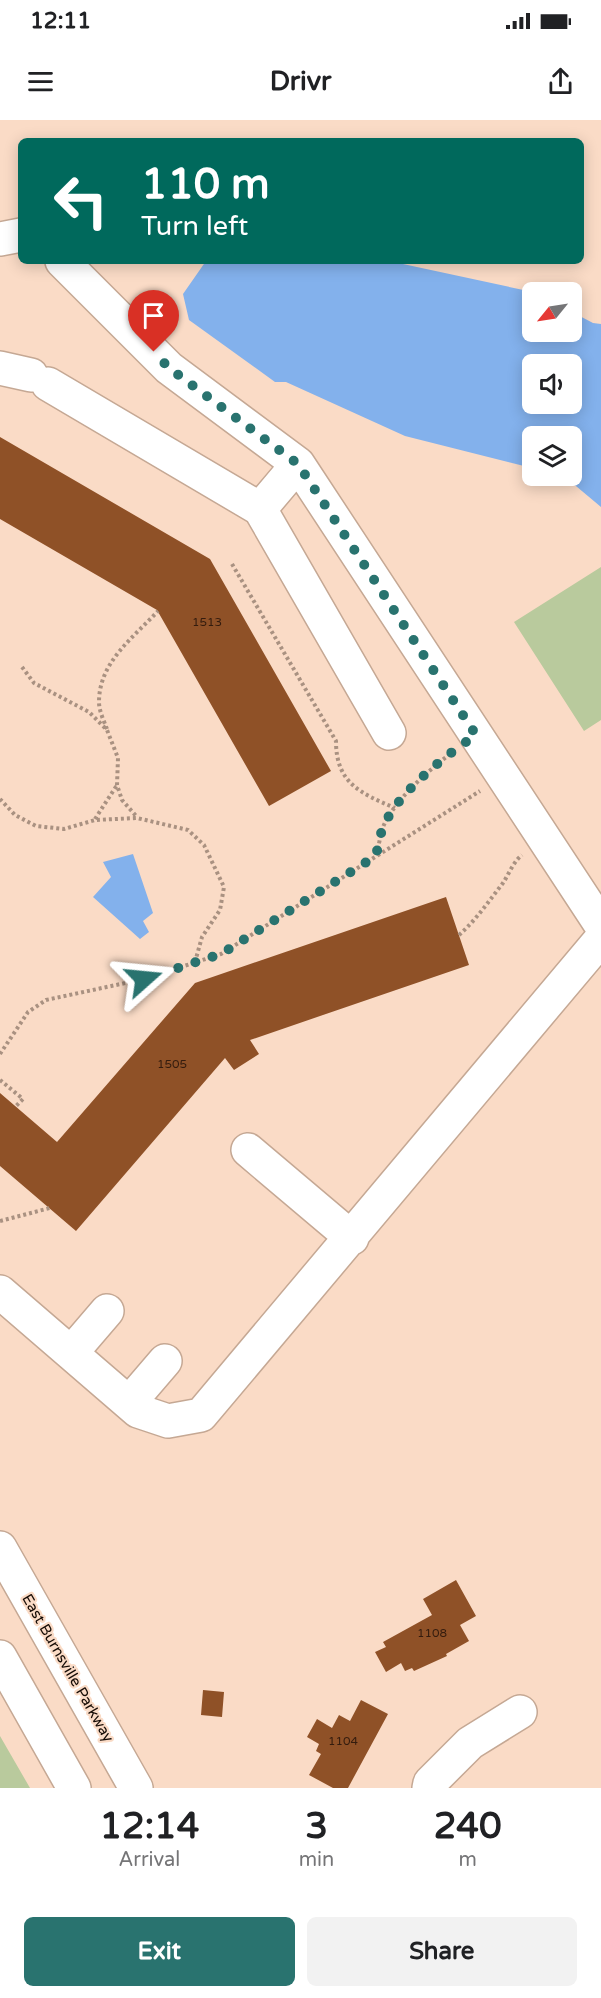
<!DOCTYPE html>
<style>
body{margin:0;font-family:"Varela Round",sans-serif;background:#f2f2f2;color:#202124;height:100vh;display:flex;flex-direction:column;font-size:22px;white-space:nowrap}
*{box-sizing:border-box;margin:0}
p{font-size:20px;color:#757577}
.icon{flex:none;width:33px;height:33px;fill:none;stroke:currentColor;stroke-width:2;stroke-linecap:round;stroke-linejoin:round}
.map{position:relative;height:1668px;overflow:hidden}
.panel{display:flex;flex-direction:column;background:#fff;flex:1}
.panel>*{flex:none}
.banner{position:absolute;left:18px;top:18px;width:566px;height:126px;border-radius:9px;box-shadow:0 3px 15px #0003;background:#00695c;color:#fff;overflow:hidden}
.needle{width:39px;rotate:240deg}
.buttons{position:absolute;left:522px;top:162px;display:grid;gap:12px}
.buttons a{display:grid;place-items:center;width:60px;height:60px;border-radius:9px;background:#fff;box-shadow:0 3px 15px #0003;font-size:30px}
.pin{position:absolute;display:grid;place-items:center;width:51px;height:51px;color:#fff;margin:-62px -26px;border-radius:50% 50% 50% 0;rotate:-45deg;box-shadow:0 0 6px #0007}
.pin .icon{rotate:45deg}
.me{position:absolute;width:66px;margin:-33px;rotate:72deg;stroke-linejoin:round;filter:drop-shadow(0 0 4px #0008)}
.turn{display:flex;align-items:center;gap:21px;height:126px;padding:0 24px;font-size:27px}
.turn .icon{width:78px;height:78px;stroke-width:2.5}
.turn b{display:block;font-size:42px;line-height:51px}
.eta{display:flex;justify-content:space-evenly;align-items:center;height:102px;text-align:center}
.eta b{font-size:36px;font-weight:800;line-height:42px}
.action{display:flex;gap:12px;margin-top:auto;padding:12px 24px}
.action a{flex:1;height:69px;border-radius:9px;background:#29736f;color:#fff;font-size:24px;font-weight:800;line-height:69px;text-align:center}
.action a+a{background:#f2f2f2;color:#202124}
.status{display:flex;justify-content:space-between;align-items:center;height:42px;padding:0 30px;background:#fff;direction:ltr}
.status svg{height:16px;fill:currentColor}
header{display:flex;justify-content:space-between;align-items:center;height:78px;padding:0 24px;background:#fff;font-size:27px;font-weight:800}
.map>svg:first-child{display:block}
</style>
<div class="status"><b>12:11</b><svg viewBox="0 0 49 12"><path d="M0 12V9h3v3zM5 12V6h3v6zM10 12V3h3v9zM15 12V0h3v12zM26 1h20v11H26zM47 4h2v5h-2z"/></svg></div>
<header><svg class="icon" aria-label="menu" viewBox="0 0 24 24"><path d="M4 6h16M4 12h16M4 18h16"/></svg>Drivr<svg class="icon" aria-label="share" viewBox="0 0 24 24"><path d="M12 15V3M7 8l5-5 5 5M5 13v7h14v-7"/></svg></header>
<div class="map">
<svg width="601" height="1668" viewBox="0 0 601 1668">
<rect width="100%" height="100%" fill="#fadbc6"/>
<path fill="#b9ca9d" d="M601,447v153l-17,11 -70,-109z
M0,1616l30,52h-30z"/>
<path fill="#83b1ec" fill-rule="evenodd" d="M206,141h183l139,30 4,2v39h40v-20l21,11 8,1v183l-37,-31h8v-40h-40v32l-127,-32 -119,-54h-11l-86,-62 -6,-26zM532,244h40v40h-40z
M133,734l20,59 -10,8 6,11 -9,7 -47,-42 18,-20 -8,-15z"/>
<path fill="#8f5127" d="M0,317l210,122 121,212 -62,35 -112,-196 -157,-91z
M446,777l23,68 -219,75 9,14 -25,16 -9,-12 -149,173 -76,-65v-73l57,49 138,-159z
M456,1460l20,36 -16,9 9,16 -23,13 1,2 -33,15 -2,-3 -7,3 -4,-8 -15,9 -11,-20 11,-5 -3,-5 49,-27 -9,-16z
M203,1570l21,2 -2,25 -21,-2z
M361,1580l27,14 -40,74h-15l-24,-13 12,-21 -5,-3 3,-7 -12,-7 10,-18 15,9 7,-13 11,6z"/>
<g fill="none" stroke-linecap="round" stroke-linejoin="round">
<g stroke="#c5a894" stroke-width="36">
<path id="minor" d="M0,119l21,-4
M62,141l107,107 129,96 303,461
M0,248l31,7
M48,264l212,125 129,224
M260,389l38,-45
M248,1030l104,88
M0,1172l138,119 30,10 33,-6 400,-476
M71,1233l36,-42
M129,1283l36,-42
M0,1428l136,240
M0,1537l74,131
M429,1668l1,-5 40,-40 50,-31"/>
</g>
<path stroke="#a99181" stroke-width="4" stroke-dasharray="3 3" stroke-linecap="butt" d="M232,444l104,177c0,42 24,52 59,67
M22,547l12,16 55,29 18,18 11,28 -1,27 5,15 15,17
M107,609c-3,-8 -8,-18 -8,-27 0,-40 34,-64 59,-91
M0,679l15,16 21,11 28,3 31,-9 42,-2 51,12 16,15 20,42 -4,23 -18,27 -7,25
M95,699l22,-34
M376,735c3,-9 4,-19 7,-28 12,-28 47,-58 71,-76
M459,815c17,-15 30,-34 44,-52 6,-9 10,-21 19,-28
M0,934l28,-42 18,-12 98,-21 77,-25 259,-163
M0,960l23,19 -7,7
M0,1101l50,-13"/>
<use href="#minor" stroke="#fff" stroke-width="33"/>
</g>
<g fill="none" stroke-linecap="round" stroke-linejoin="round">
<path stroke="#29736f" stroke-width="10" stroke-dasharray="0 18" d="M144,859l77,-25 155,-98c2,-9 3,-19 7,-28 13,-34 63,-73 93,-93l-178,-271 -129,-96 -15,-16"/>
</g>
<g text-anchor="middle" stroke-width="4.5" stroke-linejoin="round" paint-order="stroke">
<g font-size="12" fill="#341c0e">
<text x="207" y="506">1513</text>
<text x="172" y="948">1505</text>
<text x="432" y="1517">1108</text>
<text x="343" y="1625">1104</text>
</g>
<g font-size="15" fill="#150b05" stroke="#fadbc6">
<text transform="translate(68 1548) rotate(60)" y="5">East Burnsville Parkway</text>
</g>
</g>
</svg>
<div class="buttons">
<a><svg class="needle" viewBox="-14 -14 28 28"><path d="M0-13l5 13h-10z" fill="#e53935"/><path d="M0 13l5-13h-10z" fill="#757577"/></svg></a>
<a><svg class="icon" aria-label="sound" viewBox="0 0 24 24"><path d="M4 9h4l5-4v14l-5-4H4zM17 9q2 3 0 6"/></svg></a>
<a><svg class="icon" aria-label="layers" viewBox="0 0 24 24"><path d="M12 4l9 5-9 5-9-5zM3 14l9 5 9-5"/></svg></a>
</div>
<div class="pin" style="left:154px;top:232px;background:#d93025"><svg class="icon" aria-label="arrive" viewBox="0 0 24 24"><path d="M6 21V4h12l-3 4 3 4H6"/></svg></div>
<svg class="me" style="left:144px;top:859px" viewBox="-20 -20 40 40"><path d="M0-17L14 15 0 8-14 15z" fill="#29736f" stroke="#fff" stroke-width="4"/></svg>
<div class="banner">
<div class="turn"><svg class="icon" aria-label="left" viewBox="0 0 24 24"><path d="M17 20v-9H6M10 6l-5 5 5 5"/></svg><div><b>110 m</b>Turn left</div></div>
</div>
</div>
<section class="panel">
<div class="eta">
<div><b>12:14</b><p>Arrival</p></div>
<div><b>3</b><p>min</p></div>
<div><b>240</b><p>m</p></div>
</div>
<div class="action"><a>Exit</a><a>Share</a></div>
</section>
